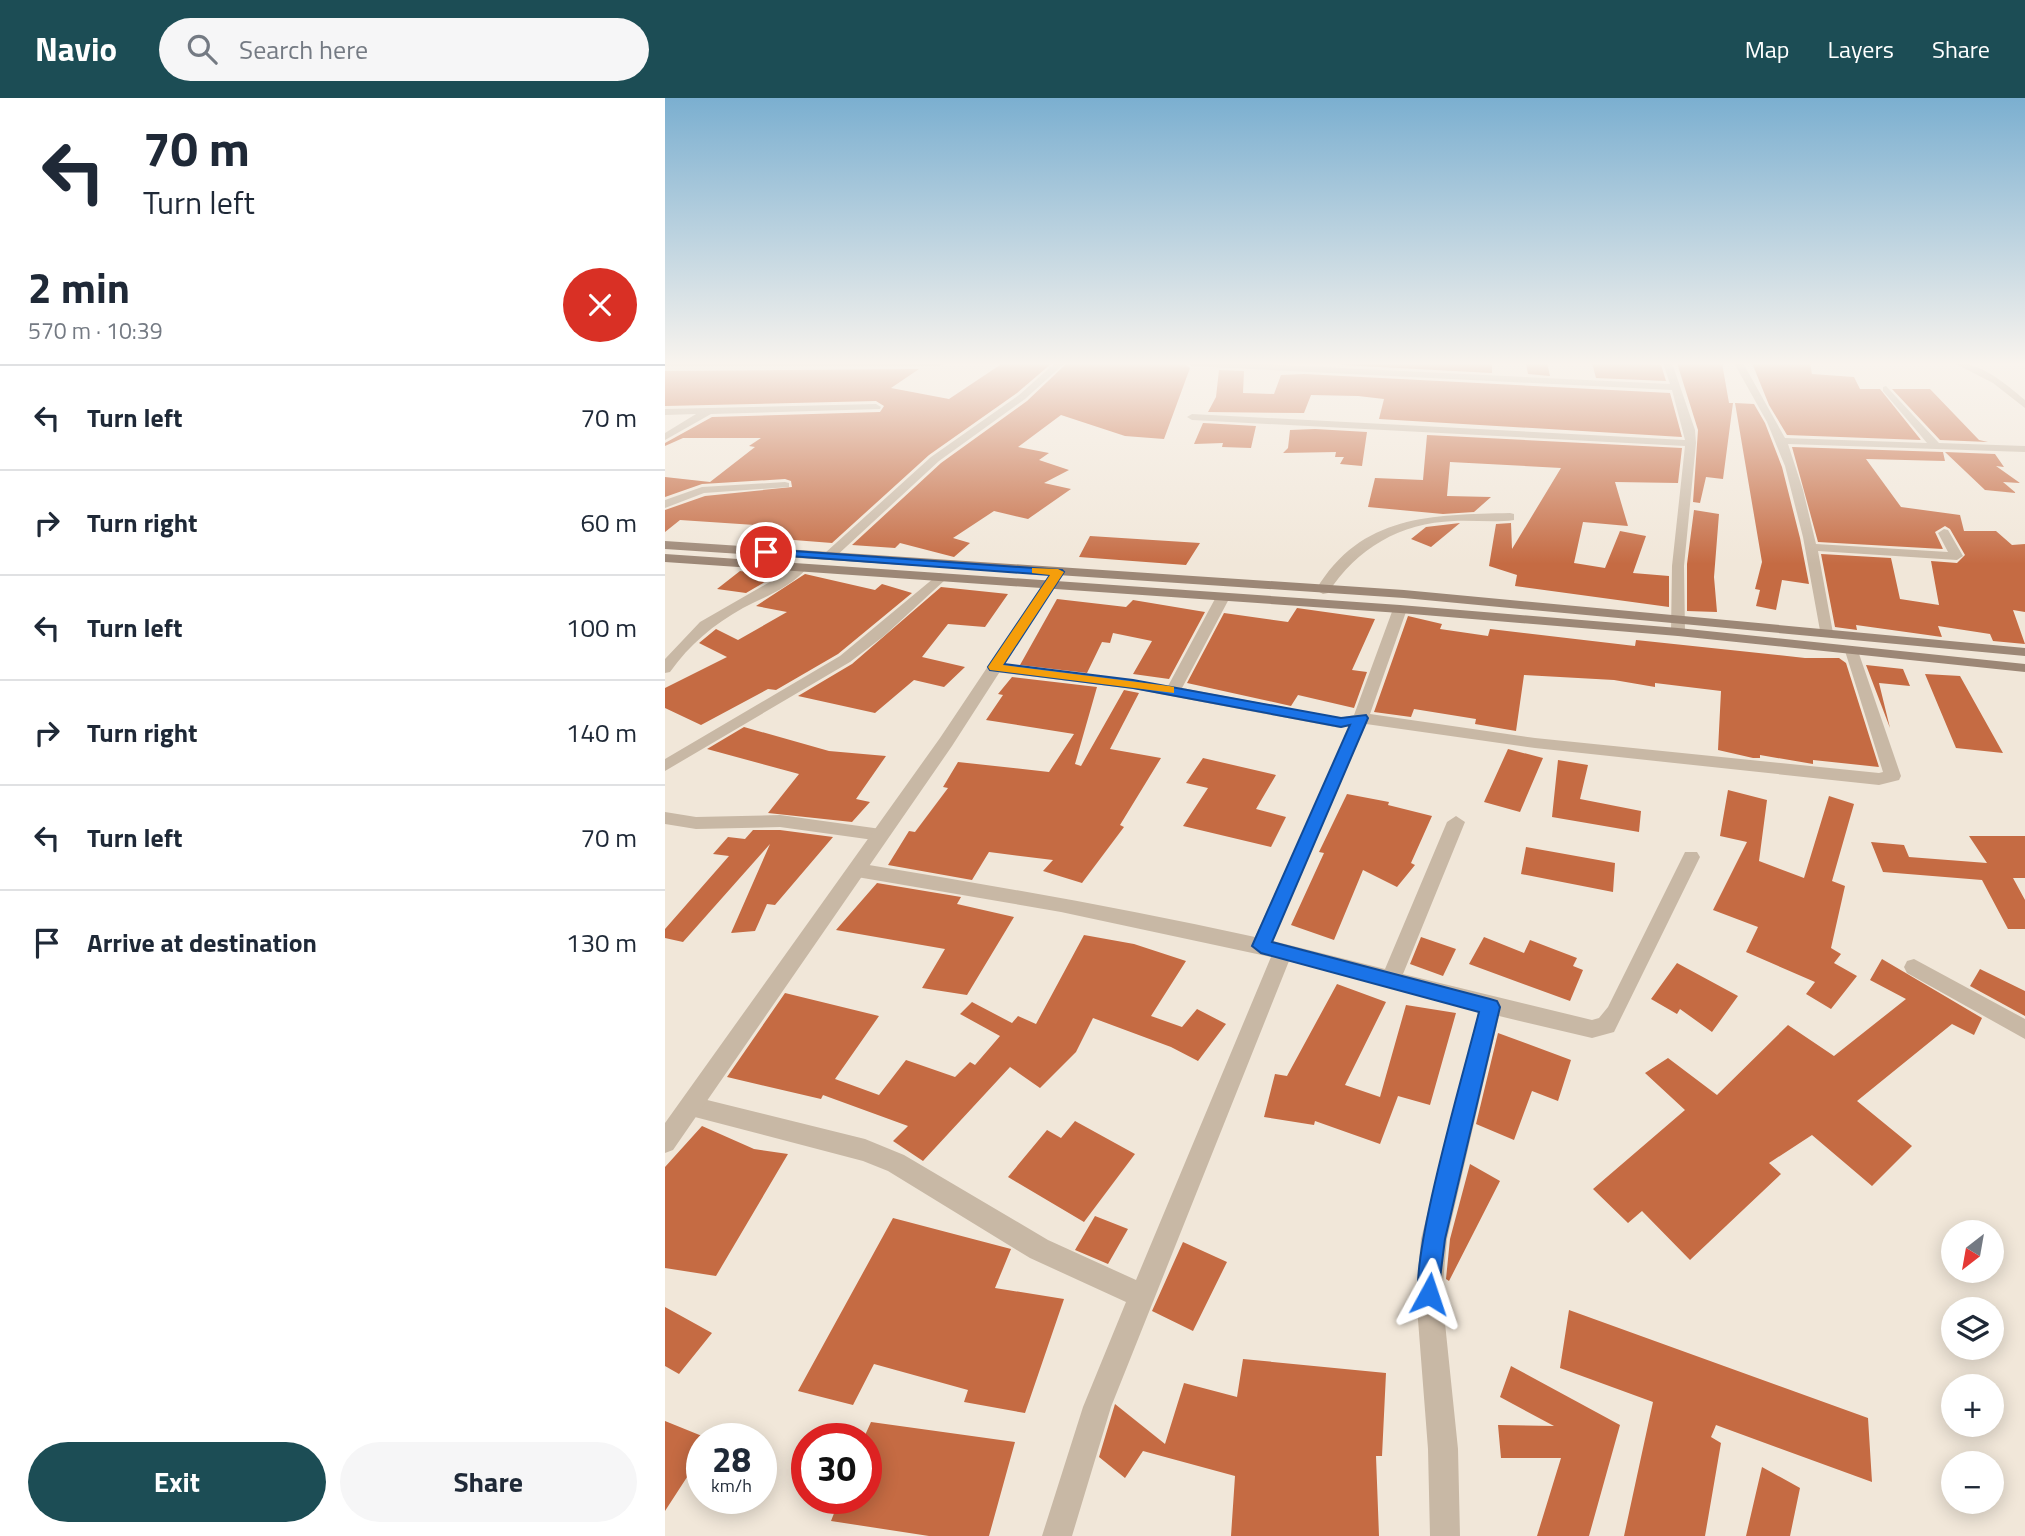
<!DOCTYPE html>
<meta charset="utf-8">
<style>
body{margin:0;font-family:"Titillium Web",sans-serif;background:#f6f6f7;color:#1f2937;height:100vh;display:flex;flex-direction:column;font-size:26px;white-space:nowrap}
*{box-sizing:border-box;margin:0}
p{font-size:23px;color:#747a83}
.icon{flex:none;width:38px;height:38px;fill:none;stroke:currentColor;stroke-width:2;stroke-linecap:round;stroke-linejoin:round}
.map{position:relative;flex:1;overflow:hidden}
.panel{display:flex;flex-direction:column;background:#fff;width:665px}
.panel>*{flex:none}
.guide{background:#fff;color:#1f2937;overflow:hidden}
.needle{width:46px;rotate:211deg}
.fabs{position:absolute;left:1276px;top:1122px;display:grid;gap:14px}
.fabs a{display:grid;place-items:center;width:63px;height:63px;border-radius:50%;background:#fff;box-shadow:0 4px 18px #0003;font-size:35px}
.speed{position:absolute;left:21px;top:1325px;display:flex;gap:14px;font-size:35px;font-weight:700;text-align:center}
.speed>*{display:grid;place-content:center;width:91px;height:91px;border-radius:50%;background:#fff;box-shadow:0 4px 18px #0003;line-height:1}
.speed small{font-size:18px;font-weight:400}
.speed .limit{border:10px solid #d22;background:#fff;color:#111}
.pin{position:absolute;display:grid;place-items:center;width:60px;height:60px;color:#fff;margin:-30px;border:4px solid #fff;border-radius:50%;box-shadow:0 2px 7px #0007}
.me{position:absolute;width:77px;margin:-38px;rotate:5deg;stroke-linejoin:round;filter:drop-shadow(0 0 5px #0008)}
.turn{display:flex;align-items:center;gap:24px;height:147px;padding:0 28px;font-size:32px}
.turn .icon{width:91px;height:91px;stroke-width:2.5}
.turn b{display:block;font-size:49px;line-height:60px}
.round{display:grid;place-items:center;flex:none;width:74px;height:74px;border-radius:37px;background:#f6f6f7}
.summary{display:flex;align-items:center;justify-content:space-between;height:119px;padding:0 28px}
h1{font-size:42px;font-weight:700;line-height:52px}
.primary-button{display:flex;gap:14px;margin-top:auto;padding:14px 28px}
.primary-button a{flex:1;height:80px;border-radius:42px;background:#1c4d55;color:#fff;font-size:28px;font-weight:700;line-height:80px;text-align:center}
.primary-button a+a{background:#f6f6f7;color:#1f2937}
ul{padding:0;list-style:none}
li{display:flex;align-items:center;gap:21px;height:105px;padding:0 28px;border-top:2px solid #e0e1e3}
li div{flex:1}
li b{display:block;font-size:26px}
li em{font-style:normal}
header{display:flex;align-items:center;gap:42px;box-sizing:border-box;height:98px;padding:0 35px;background:#1c4d55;color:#fff}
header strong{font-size:33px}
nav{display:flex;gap:38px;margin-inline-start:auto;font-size:24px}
.search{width:490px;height:63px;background:#f6f6f7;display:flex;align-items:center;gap:18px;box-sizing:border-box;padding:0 24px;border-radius:38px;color:#747a83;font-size:26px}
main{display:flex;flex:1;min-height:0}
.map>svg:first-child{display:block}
</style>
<header>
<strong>Navio</strong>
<div class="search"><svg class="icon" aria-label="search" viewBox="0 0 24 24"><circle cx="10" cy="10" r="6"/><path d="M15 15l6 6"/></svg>Search here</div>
<nav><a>Map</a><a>Layers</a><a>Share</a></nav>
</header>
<main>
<section class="panel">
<div class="guide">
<div class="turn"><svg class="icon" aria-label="left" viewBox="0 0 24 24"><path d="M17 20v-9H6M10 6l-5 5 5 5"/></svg><div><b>70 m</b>Turn left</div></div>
</div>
<div class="summary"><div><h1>2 min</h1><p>570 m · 10:39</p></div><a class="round" style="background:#d93025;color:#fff"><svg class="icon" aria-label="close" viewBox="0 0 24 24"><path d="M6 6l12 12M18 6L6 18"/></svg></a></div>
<ul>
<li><svg class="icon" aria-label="left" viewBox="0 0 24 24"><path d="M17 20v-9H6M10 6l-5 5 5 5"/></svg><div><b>Turn left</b></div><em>70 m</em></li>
<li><svg class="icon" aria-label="right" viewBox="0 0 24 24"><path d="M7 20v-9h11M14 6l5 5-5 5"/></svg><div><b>Turn right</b></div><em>60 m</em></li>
<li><svg class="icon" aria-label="left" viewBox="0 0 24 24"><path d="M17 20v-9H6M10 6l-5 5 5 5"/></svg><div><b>Turn left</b></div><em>100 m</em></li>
<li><svg class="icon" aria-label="right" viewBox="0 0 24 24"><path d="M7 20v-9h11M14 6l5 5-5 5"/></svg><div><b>Turn right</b></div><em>140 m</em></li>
<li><svg class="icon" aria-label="left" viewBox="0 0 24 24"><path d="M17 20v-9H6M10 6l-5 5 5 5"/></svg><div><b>Turn left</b></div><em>70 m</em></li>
<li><svg class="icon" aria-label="arrive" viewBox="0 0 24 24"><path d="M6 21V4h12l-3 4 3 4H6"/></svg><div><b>Arrive at destination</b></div><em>130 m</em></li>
</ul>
<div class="primary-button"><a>Exit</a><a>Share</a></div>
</section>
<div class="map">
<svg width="1360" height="1438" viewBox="0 0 1360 1438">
<rect width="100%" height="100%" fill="#f1e7d9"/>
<path fill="#c56b43" d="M338,265h49l-35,30 -88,62 -97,88 -88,-7 11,-11 -75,-5 -15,12v-22l40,-14 87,-9 -1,-6 -6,-2 -83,5 -37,13v-20l45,5 45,-35 -6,-1 12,-8h-78l-18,8v-3l47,-26 168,-5 4,-6 -8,-5 -211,5v-35l254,-2 -28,19 58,11z
M402,265h117l6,5 -26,71 -39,-3 -64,-21 -43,32 31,6 -10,7 30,10 -25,13 27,6 -43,30 -34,-8 -41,27 17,5 -16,14 -54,-14 -5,5 -43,-3 89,-82 86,-62z
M677,265h150v10l-150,-8z
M861,265h21l3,13 -22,-2z
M927,265l69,2 5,16 -70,-3z
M1012,265h45l7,40h4l-10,76 -17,-2 -6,26 -7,-1 5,-72z
M1087,265h58l2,11 42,3 6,12h20l41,51 -134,-5 -18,-30z
M554,272l25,1 -1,22 31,1 7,-19 23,-1 366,19 12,44 -303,-18 5,-20 -26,-3 -47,-1 -7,18 -96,-1 8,-15z
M1227,291h38l49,51 9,2 -48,-2z
M1070,305l19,1 11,19 17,44 18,71 9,46 -27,-4 -6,30 -20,-4 4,-16 -5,-1 7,-27z
M538,325l53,3 -5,22 -29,-1 1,-4 -29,1z
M650,331l52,3 -5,34 -22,-2 4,-7h-9l1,-5 -53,1 5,-5 2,-18z
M762,337l255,13 -4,35 -63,-1 13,44 -45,-4 -9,41 31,5 15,-37 26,5 -13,37 36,3v31l-154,-21 2,-11 -28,-9 7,-42 15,-1 1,26 49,-81 -111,-6 -3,34 44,1 -17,15 -31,2 -75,-7 7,-29 48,2z
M1127,349l151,5 2,9 -79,-2 35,48 59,8 4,16h32l16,14 13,-1v68l-12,-2 12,34 -32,-3 -3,-7 -52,-8 4,11 -86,-12 1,5 -22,-3 -14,-73 70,4 9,41 39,6 -8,-44 26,2 8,-8 -15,-26 -5,-3 -10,6 8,17 -125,-7z
M1280,354l50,2 9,13 -8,-1 24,17 -17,-1 13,11 -31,-3z
M1029,412l25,4 -5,63 3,35 -30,-1v-47z
M795,425l-29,24 -20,-8 15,-12z
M425,438l110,7 -14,22 -107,-8z
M75,473l35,5 -29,17 -29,-4z
M140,476l70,16 7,-6 30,9 -74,61 -62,36 -8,-1 -67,36 -36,-17v-20l62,-31 -28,-14 17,-14 22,11 49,-28 -31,-6z
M276,489l67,7 -23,33 -37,-3 -26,33 43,10 -21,20 -30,-7 -39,33 -77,-17 54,-32z
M392,501l69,8 7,-7 72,12 -36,67 -36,-5 19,-33 -39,-8 -3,10 -8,-1 -15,31 -67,-8z
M632,510l78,11 -23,51 15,2 -13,36 -56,-13 -7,11 -104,-23 37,-70 64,9z
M743,518l34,8 -2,5 48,7 2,-7 145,17 1,-6 169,18h34l7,5 33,104 -66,-7v4l-53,-9v3h-7l-35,-8 3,-59 -66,-8v4l-41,-7 -90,-5 -8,56 -41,-7 1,-5 -62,-10 -3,8 -37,-5z
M1201,567l37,4 7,17 -31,-3 11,45z
M1260,576l35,2 43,77 -47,-5z
M347,579l85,10 -22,77 6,2 43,-76 15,3 -29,56 51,9 -41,67 4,2 -42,56 -39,-12 10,-11 -64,-8 -17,28 -84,-15 21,-34 6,1 33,-44 -5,-1 15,-25 91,10 25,-38 -88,-14 17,-25 -5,-1z
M79,629l85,24 57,5 -30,43 14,3 -18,20 -84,-9 31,-39 -92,-25z
M843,651l35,9 -23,54 -36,-10z
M538,660l73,17 -20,34 30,8 -15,30 -88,-21 25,-38 -22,-5z
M893,662l30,5 -8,34 61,12 -2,21 -87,-15z
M1063,692l39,10 -8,61 45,17 25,-82 25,8 -22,77 13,5 -14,62 10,6 -7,9 23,13 -26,33 -25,-15 9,-12 -69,-30 12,-25 -45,-17 34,-68 -27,-6z
M682,696l42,8 -1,3 44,11 -21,47 4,2 -18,22 -34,-17 -29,70 -43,-15 33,-72 -5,-1z
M88,732h27l53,7 -58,68 -8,-1 -12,27 -24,2 39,-89 -87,98 -18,-4v-9l64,-73 -16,-2 15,-17 17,2z
M1304,738h56v42h-12l12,22v29h-17l-26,-49 -99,-8 -12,-30 33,3 5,12 78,6z
M861,749l89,16 -2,29 -92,-18z
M212,785l84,14 -4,7 57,13 -47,78 -45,-7 23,-39 -109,-19z
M419,837l50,9 52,17 -35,55 31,11 15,-18 29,15 -28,37 -27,-14 -78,-29 -17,34 -36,36 -30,-21 -87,94 -30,-20 15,-15 -85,-31 -2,4 -94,-22 58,-84 94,23 -44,63 44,16 27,-35 49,17 15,-15 5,3 25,-29 -40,-22 12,-12 40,21 6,-7 18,8z
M756,839l35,12 -13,27 -33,-12z
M819,839l40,16 6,-13 47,18 -4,8 10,4 -13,31 -101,-37z
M1217,861l100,59 -8,17 -22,-11 -95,77 55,45 -40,40 -60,-51 -43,28 12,11 -91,86 -48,-49 -14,12 -35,-34 92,-79 -40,-37 23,-15 49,37 71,-70 46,31 72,-57 -36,-19z
M1012,865l61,33 -26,36 -32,-23 -3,5 -26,-15z
M1315,871l45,22v25l-55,-30z
M672,886l49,18 -41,83 35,12 26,-92 50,8 -26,92 -32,-9 -18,48 -65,-23 -1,4 -50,-8 11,-43 12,2z
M833,935l73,27 -13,41 -26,-10 -18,49 -38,-16z
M410,1023l60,33 -51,68 -76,-45 39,-47 14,8z
M37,1028l52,23 34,5 -72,122 -51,-8v-101z
M805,1066l30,17 -51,100 -3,-2 4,-40z
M430,1118l33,13 -20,35 -33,-14z
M228,1120l118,31 -16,39 69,11 -39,114 -61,-11 4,-12 -94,-26 -21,41 -55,-14z
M518,1144l44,20 -34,69 -41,-20z
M0,1209l47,26 -33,41 -14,-8z
M904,1212l299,108 4,64 -156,-57 -5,12 10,6 -16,93h-81l29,-134 -93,-34z
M578,1261l143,14 -4,83h-6l3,80h-148l4,-60 -92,-25 -18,27 -26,-21 16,-53 50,40 19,-61 53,14z
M846,1268l109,59 -31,111h-52l24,-78h-60l-3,-33 56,1 -54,-29z
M0,1323l37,15v18l-37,57z
M206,1324l144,20 -26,94h-60l-98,-15 9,-23h26v-65z
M1097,1369l38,21 -10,48h-44z"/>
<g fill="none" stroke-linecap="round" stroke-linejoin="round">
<path fill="#c8b8a5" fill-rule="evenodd" d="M0,265h280l-5,3h-275z
M390,265h10l-40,36 -86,62 -106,98h-8v-6l106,-96 88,-62z
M521,265h52l432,21 -7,-21h9l23,67 1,13 -12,123 1,66 -7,4 -7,-4 1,-66 13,-120 -493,-26 -5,-3 5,-3 493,26 -13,-50 -481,-24z
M1069,265h9l42,75 142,5 -44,-52v-4l3,-1 53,57 86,3v6l-237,-8 15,46 13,54 132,8 -10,-19 6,-4 4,1 15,26 -6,4 -139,-9 15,82 -2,3h-10l-18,-99 -18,-71 -18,-44z
M1289,265c26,-2 52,21 71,37v8l-32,-25z
M211,306l5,3 -1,2 -169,5 -46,26v-7l31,-19 -31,1v-6z
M120,384l4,1v4l-85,6 -39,15v-8l37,-13z
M845,415l4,1v6c-19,3 -40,0 -60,1 -54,2 -97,27 -126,72l-5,1 -7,-4c45,-76 116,-75 194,-77z
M136,466l6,4c-16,19 -42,29 -64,40 -30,17 -53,36 -73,64l-5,1v-14l35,-37z
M275,475l7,4 -2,3 -61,56 -34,26 -185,109v-12l175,-103z
M558,495l7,4 -48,91 158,30 14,-3 39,-106 7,-4 7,4 -37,105 165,24 344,35 4,-1 -38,-121 2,-3h10l44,128 -2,4 -20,5 -344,-37 -169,-24 -93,217 112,28 62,-147 9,-6 9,6 -62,152 189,46 7,-2 9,-11 77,-155h12l3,5 -86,175 -22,6 -93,-22 -52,223 -5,55 16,155 2,87h-30l-2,-87 -12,-155 5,-55 58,-229 -190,-49 -178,446 -39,129h-30l41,-129 43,-105 -96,-44 -142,-87 -25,-10 -172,-45 -8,-3 -3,-7 3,-7 8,-3 174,43 39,16 144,85 88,40 135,-323 -210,-45 -204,-35 -7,-2 -2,-5 2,-5 7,-2c133,22 266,45 398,74l95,-211 -10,2 -206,-39 -139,-17 -7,-4 7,-4 173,22 48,-89z
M0,714l31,5 84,-2 101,14 9,6 -9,6 -101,-14 -84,2 -31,-5z
M1249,861l111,60v20l-118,-66 -3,-6 3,-6z"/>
<path fill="#c8b8a5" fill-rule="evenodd" d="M393,470l6,4 -112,174 -279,404 -8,3v-30l275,-385 113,-169z"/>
<path fill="#9c8776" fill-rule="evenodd" d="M0,443l739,49 621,58v8l-621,-58 -739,-49z
M0,456l735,51 278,23 347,36v8l-347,-36 -278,-23 -735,-51z"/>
</g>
<linearGradient id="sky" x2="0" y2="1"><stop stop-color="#7bafd0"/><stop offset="0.57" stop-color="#f9f4ee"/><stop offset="1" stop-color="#f9f4ee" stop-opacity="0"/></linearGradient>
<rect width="1360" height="466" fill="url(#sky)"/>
<path fill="#1a73e8" stroke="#114b97" stroke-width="2" d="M101,451l296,21 2,2 -60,92 129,16 208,38 25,-3 2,3 -96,224 218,57 7,2 3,6 -55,232 -8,63 -8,4 -9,-4c-14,-35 47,-241 59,-290l-218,-59 -9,-7 98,-221 -9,2 -208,-39 -143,-18 -2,-3 62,-92 -288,-21v-4z"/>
<path fill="#f59e0b" d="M367,470l26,1 6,3 -61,93 166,21 5,1v6l-184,-23 -2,-3 62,-92 -18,-2z"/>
</svg>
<div class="fabs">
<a><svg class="needle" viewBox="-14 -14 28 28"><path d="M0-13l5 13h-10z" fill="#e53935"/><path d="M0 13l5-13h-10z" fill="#747a83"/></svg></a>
<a><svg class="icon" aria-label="layers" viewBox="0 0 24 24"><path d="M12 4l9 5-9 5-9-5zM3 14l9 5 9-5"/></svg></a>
<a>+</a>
<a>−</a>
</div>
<div class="speed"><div>28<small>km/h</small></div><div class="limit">30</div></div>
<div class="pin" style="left:101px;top:454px;background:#d93025"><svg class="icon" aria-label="arrive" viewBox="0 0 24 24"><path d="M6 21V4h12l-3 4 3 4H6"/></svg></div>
<svg class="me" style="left:764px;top:1196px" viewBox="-20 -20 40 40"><path d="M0-17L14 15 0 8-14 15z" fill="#1a73e8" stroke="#fff" stroke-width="4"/></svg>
</div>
</main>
